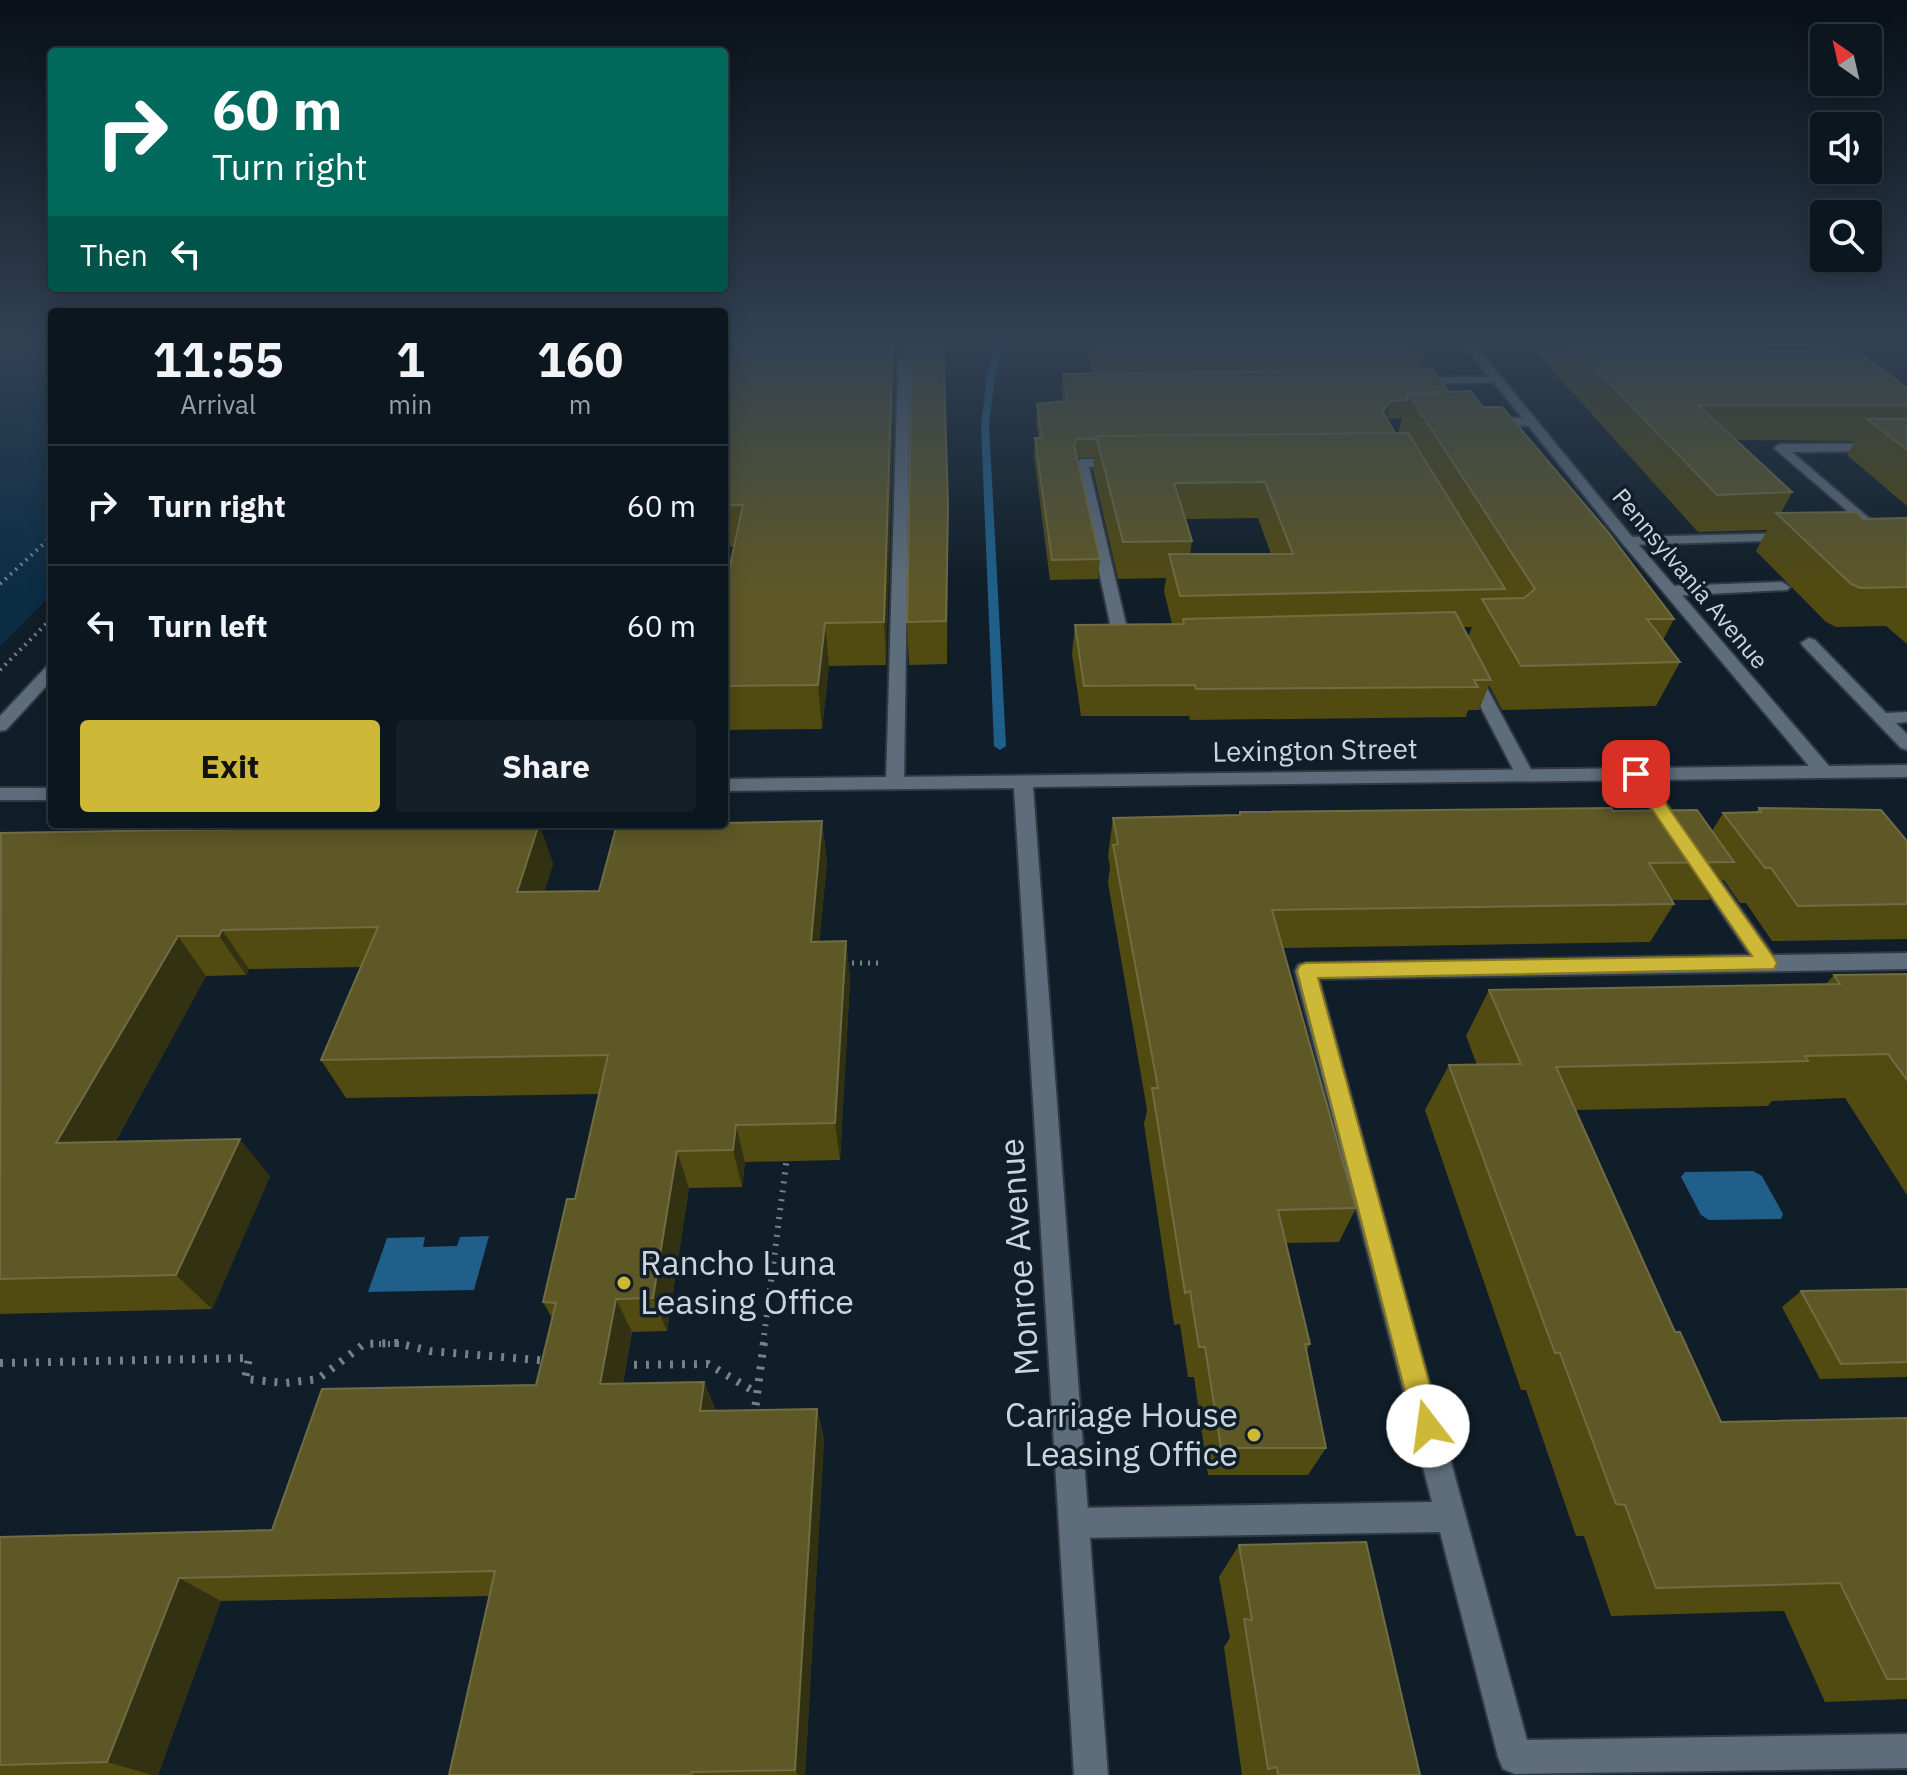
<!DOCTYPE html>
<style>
body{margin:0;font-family:"IBM Plex Sans",sans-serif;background:#151f28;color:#f1f3f6;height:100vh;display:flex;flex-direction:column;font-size:30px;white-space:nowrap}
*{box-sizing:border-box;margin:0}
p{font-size:26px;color:#9a9fa4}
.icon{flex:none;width:44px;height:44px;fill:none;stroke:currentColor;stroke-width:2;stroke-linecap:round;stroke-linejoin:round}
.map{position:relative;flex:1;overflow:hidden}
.panel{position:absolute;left:48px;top:308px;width:680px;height:520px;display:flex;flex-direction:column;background:#0c161f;border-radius:8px;box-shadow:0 4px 20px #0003,0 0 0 2px #2c353d}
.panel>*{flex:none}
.banner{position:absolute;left:48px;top:48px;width:680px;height:244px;border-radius:8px;box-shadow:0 4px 20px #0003,0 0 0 2px #2c353d;background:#00695c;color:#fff;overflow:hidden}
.needle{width:52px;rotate:326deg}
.buttons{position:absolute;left:1810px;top:24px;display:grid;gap:16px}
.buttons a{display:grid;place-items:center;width:72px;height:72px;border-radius:8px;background:#0c161f;box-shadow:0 4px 20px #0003,0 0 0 2px #2c353d;font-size:40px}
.pin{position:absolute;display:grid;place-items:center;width:68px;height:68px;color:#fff;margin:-34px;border-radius:16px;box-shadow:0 4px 12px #0006}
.me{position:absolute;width:88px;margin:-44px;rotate:345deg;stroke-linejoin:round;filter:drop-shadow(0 0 6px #0008)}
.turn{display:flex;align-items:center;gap:28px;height:168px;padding:0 32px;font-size:36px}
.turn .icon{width:104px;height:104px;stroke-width:2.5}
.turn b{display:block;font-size:56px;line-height:68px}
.then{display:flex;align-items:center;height:76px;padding:0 32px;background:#0003;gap:16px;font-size:30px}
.eta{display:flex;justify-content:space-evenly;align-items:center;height:136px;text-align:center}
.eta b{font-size:48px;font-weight:800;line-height:56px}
.action{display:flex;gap:16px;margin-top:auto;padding:16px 32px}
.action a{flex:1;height:92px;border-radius:8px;background:#ceb837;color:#111;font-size:32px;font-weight:800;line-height:92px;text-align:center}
.action a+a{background:#151f28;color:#f1f3f6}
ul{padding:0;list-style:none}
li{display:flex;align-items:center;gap:24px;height:120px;padding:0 32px;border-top:2px solid #2c353d}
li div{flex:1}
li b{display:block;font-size:30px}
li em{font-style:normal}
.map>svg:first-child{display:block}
</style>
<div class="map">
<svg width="1907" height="1775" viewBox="0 0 1907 1775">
<rect width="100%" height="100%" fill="#101e29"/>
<path fill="#0c2d44" d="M0,339h52v255l-52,52z"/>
<path fill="#1f5f89" d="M1753,1171l9,5 21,38 -2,5 -72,1 -8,-5 -20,-38 4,-5z
M489,1236l-15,54 -106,2 19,-54 38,-1 -2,10 34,-1 3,-9z"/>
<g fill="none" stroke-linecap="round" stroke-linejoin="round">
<path fill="#1f5f89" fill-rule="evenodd" d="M1000,339h8l-12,30 -7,55 17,322 -6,4 -6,-4 -13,-322 7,-55z"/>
<g stroke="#313943" stroke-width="4">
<path id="lane" d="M904,358l6,3 -6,422 -9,6 -9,-6 12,-422z
M1499,377l6,3 -2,2 -88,2 -6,-3 6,-3z
M1490,418h43l6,4 -6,4 -47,-1v-6z
M1907,443v8l-115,1 86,74 2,3 -7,4 -99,-85 6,-4z
M1119,459l5,1v6l-35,1 40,170 9,5 -8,5 -14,-2 -2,-3 -38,-179 6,-4z
M1791,533l7,4 -2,3 -168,5 -7,-4 7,-4z
M1782,582l8,5 -3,3 -116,6 -8,-5 8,-5z
M1809,638l6,2 71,73 21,-1v10l-11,1 11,11v16l-6,-2 -98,-102 -2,-3z
M1471,668l8,5 55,102 -3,4h-12l-3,-4 -53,-102z
M1636,768l6,2 41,57 3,5 -3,5h-14l-42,-63z
M1701,861l7,2 65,92 134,-2v16l-588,10 208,761 380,-6v34l-392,6 -12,-5 -5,-12 -58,-225 -366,6 -11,-4 -4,-11 4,-11 11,-4 358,-6 -137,-531 3,-6 8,-2 444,-8 -59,-87z"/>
</g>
<g stroke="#313943" stroke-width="4">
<path id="street" d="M1459,339h11l163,199 196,228 78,-1v12l-874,10 75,988h-34l-60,-987 -290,3v-12l1085,-13 -186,-222z
M52,665v15l-46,50 -6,1v-15l46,-49z
M0,788h52v12h-52z"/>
</g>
<path stroke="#76818a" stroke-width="4" stroke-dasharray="2 5" stroke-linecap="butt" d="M0,584l52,-48
M0,670l52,-52"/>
<path stroke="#76818a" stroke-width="5" stroke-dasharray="2 6" stroke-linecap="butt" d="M844,963h39"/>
<path stroke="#76818a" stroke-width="6" stroke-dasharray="2 7" stroke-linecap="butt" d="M379,1344h20
M763,1344l24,-187"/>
<path stroke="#76818a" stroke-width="8" stroke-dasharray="3 9" stroke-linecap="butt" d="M0,1363l249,-5 -4,21 41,4 32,-4 46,-35 33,-1 33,8 118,10
M622,1365l86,-1 49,29
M754,1417l10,-75"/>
<use href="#lane" fill="#5d6d7b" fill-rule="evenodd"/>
<use href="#street" fill="#5d6d7b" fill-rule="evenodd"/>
</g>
<path fill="#514a11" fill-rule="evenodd" d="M724,339h235v13h-16l5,154 -1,158 -38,1 -2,-43 5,-262 -9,-5 -8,6 -9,304 -57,1 -7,63 -98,1v-137l10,-46h-10z
M1085,339h339l3,5 -7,25 29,23 34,15 191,212 -11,21 17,22 -24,44 -154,4 -13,-25 -10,25h-11l-2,7 -276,3 -1,-4h-108l-9,-62 3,-29 97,-1 -8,-33 2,-13 -48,1 -25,-109 1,-13 -17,1 23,101 -2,20 -48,1 -16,-124 1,-18h4l-3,-17 1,-17 26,-3 -1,-10 1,-17h29zM1402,418l-4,15h-3l-8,-14zM1258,518l13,36h-81l2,-13 -7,-22zM1463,627h9l-4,10z
M1524,339h316l1,1 -6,12 72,36v118l-60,-51 8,-14 -119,-1 56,52 -11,21 82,6 44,-1v126l-21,-18 -50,1 -10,-5 -70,-71 11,-21 -69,2z
M1759,808l148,33v98l-135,2 -26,-38h-6l-17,-24 -14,21h-37l2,4 -24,38 -367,6 73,260 -17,34 -53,1 24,101 -3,6 19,98 -18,27h-100l-14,-98h-6l-8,-53 -6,1 -30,-201 3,-14 -39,-227 2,-16 -2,-11 5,-38 126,-3 1,-3 373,-1 99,20 11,-18 33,-1z
M822,821l5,40 -8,81 27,-1 4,39 -10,180 -95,2 -3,25 -53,1 -22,143 -35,1 -9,51 81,-1 12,29 101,-2 7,30 -19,336h-356l41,-179 -269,5 -63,174h-158v-238l272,-7 264,-145 16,-67 -9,-16 32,-103 24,-105 -253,4 -25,-38 40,-93 -112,2 -3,6 -40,1 -91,166 155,34 -58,133 -212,5v-480l539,-10 14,40 -9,28 55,-1z
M1907,974v221l-62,-97 -73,3 -4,5 -192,4 99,222 46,90 186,-4v281l-82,3 -41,-91 -173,5 -27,-80h-8l-50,-146h-5l-96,-280 24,-45h28l-11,-29 23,-46 337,-6 8,-9z
M1907,1289v88l-87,2 -38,-72 19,-16z
M1239,1545l181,230h-178l-18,-128 6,-9 -11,-61z"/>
<path fill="#323212" d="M893,339h9l1,16 -8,6 -9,304 -2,-43z
M1769,340l-16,34 7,-29z
M1392,401l-5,18 -5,-8z
M825,623l4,43 -7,63 -4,-44z
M822,821l5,40 -11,120 -5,-39z
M539,824l14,40 -21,68 -15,-40z
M222,930l27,39 -3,6 -27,-39z
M178,936l28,40 -112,203 -38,-36z
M846,941l4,39 -10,180 -5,-37z
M736,1125l9,37 -3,25 -9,-37z
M240,1139l30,37 -58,133 -36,-34z
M677,1151l12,37 -22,143 -14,-33z
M616,1299l16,33 -15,82 -17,-30z
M704,1382l12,30 -16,-1z
M817,1409l7,30 -19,336h-7l-3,-5z
M179,1578l42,23 -63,174h-6l-45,-13z"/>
<path fill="#5e5827" stroke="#706c44" stroke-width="2" d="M724,339h169l-9,283 -59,1 -7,62 -94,1v-93l19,-88h-19z
M912,339h31l5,167 -2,115 -39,1z
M1094,339h330l3,5 -331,2z
M1567,339h273l1,1h-72l-9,5 2,4 8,3 87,-1 50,37v17h-209l94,87 -75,3z
M1432,369l17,23 -41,1 -1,7 -15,1 -10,10 13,22 -299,3v3h-19l-3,6 26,114 -48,1 -17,-122h7l-5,-34 31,-3 -5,-27z
M1470,391l13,16h19l106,125 66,87h-27l33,43 -159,4 -39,-67 42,-1 11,-9 -127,-196z
M1867,419h40v31z
M1408,433l97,156 -325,7 -11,-42h124l-28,-72 -91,1 18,58 -69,1 -27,-106z
M1856,512l7,7 44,-1v69l-47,1 -9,-4 -75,-71z
M1455,612l36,68h-17l4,7 -282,2 -1,-4 -111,1 -9,-61 109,-1 -1,-5z
M1611,808l2,3 84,-1 37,52 -85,1 25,41 -402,6 84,298 -78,2 32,134h-5l21,104h-105l-16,-101h-6l-9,-56 -5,2 -33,-205h6l-45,-243 5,-1 -5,-26 127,-3v-3z
M1759,808l122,2 26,31v63l-109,2 -27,-38h-6l-42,-55 38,-1z
M822,821l-11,121 35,-1 -11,182 -99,2 -3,25 -56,1 -24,147 -37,1 -16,85 104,-2 -4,29 117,-2 -22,361 -103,2 -1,3h-242l46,-204 -316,7 -72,184 -107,3v-228l272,-7 50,-141 214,-4 20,-82 -13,-1 24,-103h8l33,-144 -287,5 57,-133 -156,3 -3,6h-41l-122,207 184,-4 -64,136 -176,4 1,-446 538,-9 -22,68 82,-1 18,-67h107v-1z
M1907,974v106l-19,-26 -83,2 3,5 -252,6 119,265h5l41,90 186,-4v261h-20l-47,-96 -184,5 -31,-83 -9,-1 -56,-151h-5l-106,-288 72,-1 -32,-74 351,-6 -6,-9z
M1907,1289v73l-66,2 -40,-73z
M1366,1542l54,233h-142l-1,-8 -9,2 -24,-150 8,1 -13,-75z"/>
<linearGradient id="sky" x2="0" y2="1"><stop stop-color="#091017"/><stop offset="0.58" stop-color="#314154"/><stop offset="1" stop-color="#314154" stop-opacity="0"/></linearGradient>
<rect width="1907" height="588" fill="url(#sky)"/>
<path fill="#ceb837" stroke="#867824" stroke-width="2" d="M1636,769l6,1 132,188 3,5 -3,6 -456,9 123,448 -4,9 -9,4 -10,-4 -4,-9 -117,-455 3,-6 6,-2 446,-7 -124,-182z"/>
<g fill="#ceb837" stroke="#101e29" stroke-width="3">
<circle cx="624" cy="1283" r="8"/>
<circle cx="1254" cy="1435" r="8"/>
</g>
<g text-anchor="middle" stroke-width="7" stroke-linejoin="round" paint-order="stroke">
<g font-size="24" fill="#ccd5dd" stroke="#101e29">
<text transform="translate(1690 579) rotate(50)" y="8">Pennsylvania Avenue</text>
</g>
<g font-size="28" fill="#ccd5dd" stroke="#101e29">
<text transform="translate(1315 750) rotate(-1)" y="10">Lexington Street</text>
</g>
<g font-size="34" fill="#ccd5dd" stroke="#101e29">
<text transform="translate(1019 1257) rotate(-94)" y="12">Monroe Avenue</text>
</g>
<g font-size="34" fill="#ccd5dd" stroke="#101e29" text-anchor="start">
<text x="640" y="1275">Rancho Luna<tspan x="640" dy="39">Leasing Office</tspan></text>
<text x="1238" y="1427" text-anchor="end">Carriage House<tspan x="1238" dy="39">Leasing Office</tspan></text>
</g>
</g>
</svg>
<div class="buttons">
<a><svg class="needle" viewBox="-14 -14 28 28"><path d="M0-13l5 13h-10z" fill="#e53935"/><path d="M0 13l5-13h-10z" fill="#9a9fa4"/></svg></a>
<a><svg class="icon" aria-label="sound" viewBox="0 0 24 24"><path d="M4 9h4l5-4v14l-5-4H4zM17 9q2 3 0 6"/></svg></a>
<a><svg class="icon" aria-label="search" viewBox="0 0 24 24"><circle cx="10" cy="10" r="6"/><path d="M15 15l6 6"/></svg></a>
</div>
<div class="pin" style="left:1636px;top:774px;background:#d93025"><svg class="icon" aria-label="arrive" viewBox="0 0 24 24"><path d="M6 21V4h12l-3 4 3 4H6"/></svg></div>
<svg class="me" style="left:1428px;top:1426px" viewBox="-20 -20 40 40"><circle r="19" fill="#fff"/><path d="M0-13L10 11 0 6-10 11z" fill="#ceb837"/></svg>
<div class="banner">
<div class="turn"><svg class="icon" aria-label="right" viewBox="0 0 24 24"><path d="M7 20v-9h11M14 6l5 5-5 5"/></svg><div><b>60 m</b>Turn right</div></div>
<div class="then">Then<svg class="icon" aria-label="left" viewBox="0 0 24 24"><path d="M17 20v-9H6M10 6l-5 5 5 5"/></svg></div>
</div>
<section class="panel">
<div class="eta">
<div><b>11:55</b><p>Arrival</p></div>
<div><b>1</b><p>min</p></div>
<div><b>160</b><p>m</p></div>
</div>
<ul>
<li><svg class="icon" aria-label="right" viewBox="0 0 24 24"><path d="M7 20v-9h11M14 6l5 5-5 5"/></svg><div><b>Turn right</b></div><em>60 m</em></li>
<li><svg class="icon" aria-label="left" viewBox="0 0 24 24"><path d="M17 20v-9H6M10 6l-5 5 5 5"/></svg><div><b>Turn left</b></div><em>60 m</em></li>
</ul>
<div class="action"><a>Exit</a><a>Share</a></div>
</section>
</div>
